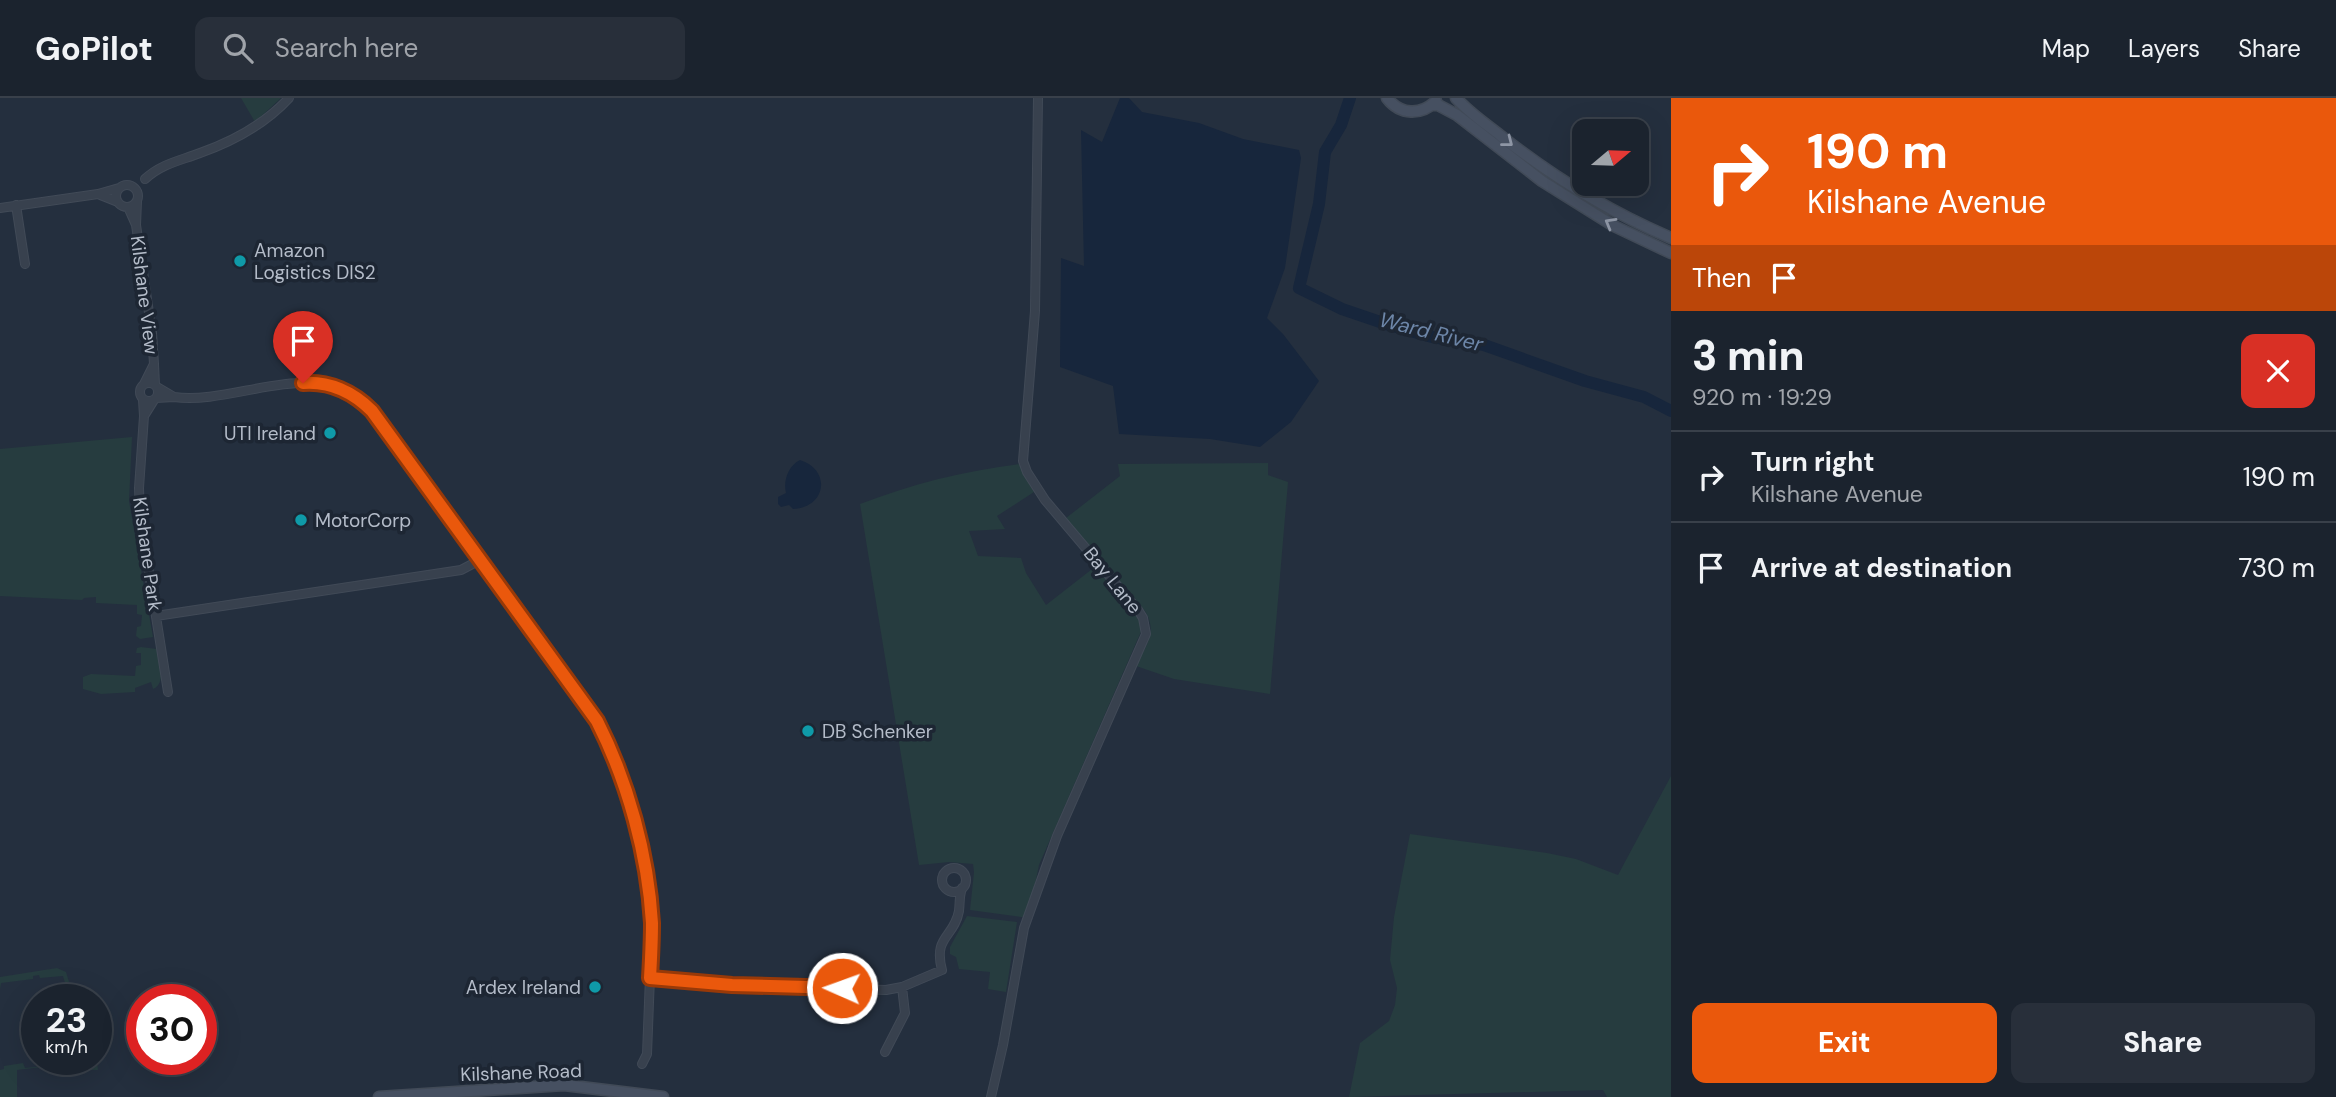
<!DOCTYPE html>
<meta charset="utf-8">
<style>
body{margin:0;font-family:"DM Sans",sans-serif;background:#282f3a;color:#f1f3f6;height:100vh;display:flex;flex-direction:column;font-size:26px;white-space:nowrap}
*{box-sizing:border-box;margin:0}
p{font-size:23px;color:#a0a4aa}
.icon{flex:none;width:38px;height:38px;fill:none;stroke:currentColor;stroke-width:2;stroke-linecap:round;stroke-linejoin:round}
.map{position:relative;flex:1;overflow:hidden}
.sheet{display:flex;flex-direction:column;background:#1b232e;width:665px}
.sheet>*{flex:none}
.guide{background:#ea580c;color:#fff;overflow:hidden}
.needle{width:46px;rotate:71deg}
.controls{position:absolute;left:1572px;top:21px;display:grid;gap:14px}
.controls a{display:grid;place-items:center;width:77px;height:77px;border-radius:14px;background:#1b232e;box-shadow:0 7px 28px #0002,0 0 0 2px #39404a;font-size:35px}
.speed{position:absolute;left:21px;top:886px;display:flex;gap:14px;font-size:35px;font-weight:700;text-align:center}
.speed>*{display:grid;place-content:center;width:91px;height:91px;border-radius:50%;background:#1b232e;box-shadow:0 7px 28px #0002,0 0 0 2px #39404a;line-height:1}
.speed small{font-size:18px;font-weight:400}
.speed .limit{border:10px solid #d22;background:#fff;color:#111}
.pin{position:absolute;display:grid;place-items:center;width:60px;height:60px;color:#fff;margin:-72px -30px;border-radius:50% 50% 50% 0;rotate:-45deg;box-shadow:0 0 7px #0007}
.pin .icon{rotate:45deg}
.me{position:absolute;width:77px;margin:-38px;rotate:272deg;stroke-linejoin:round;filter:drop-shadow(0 0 5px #0008)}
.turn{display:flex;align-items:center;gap:24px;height:147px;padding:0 21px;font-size:32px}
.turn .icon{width:91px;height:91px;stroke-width:2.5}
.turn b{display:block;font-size:49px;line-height:60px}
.then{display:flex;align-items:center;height:66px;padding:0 21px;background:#0003;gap:14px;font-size:26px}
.round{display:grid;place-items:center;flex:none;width:74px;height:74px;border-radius:14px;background:#282f3a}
.head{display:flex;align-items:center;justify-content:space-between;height:119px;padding:0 21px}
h1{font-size:42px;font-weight:800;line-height:52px}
.primary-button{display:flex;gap:14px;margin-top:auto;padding:14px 21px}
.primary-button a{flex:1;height:80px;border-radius:14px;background:#ea580c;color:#fff;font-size:28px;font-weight:800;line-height:80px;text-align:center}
.primary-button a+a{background:#282f3a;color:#f1f3f6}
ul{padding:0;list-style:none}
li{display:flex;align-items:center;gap:21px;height:91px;padding:0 21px;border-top:2px solid #39404a}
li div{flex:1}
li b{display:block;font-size:26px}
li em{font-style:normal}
header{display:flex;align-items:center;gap:42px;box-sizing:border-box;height:98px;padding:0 35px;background:#1b232e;border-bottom:2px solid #39404a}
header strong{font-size:33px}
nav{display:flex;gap:38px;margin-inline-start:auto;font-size:24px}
.search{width:490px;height:63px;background:#282f3a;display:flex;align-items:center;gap:18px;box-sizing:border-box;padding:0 24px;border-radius:14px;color:#a0a4aa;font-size:26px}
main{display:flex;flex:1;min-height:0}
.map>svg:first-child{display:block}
</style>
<header>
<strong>GoPilot</strong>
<div class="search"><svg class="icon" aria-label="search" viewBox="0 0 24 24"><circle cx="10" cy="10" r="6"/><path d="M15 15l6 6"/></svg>Search here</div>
<nav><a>Map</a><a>Layers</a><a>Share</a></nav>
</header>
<main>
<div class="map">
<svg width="1671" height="999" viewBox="0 0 1671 999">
<rect width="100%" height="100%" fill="#242f3e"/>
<path fill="#263c3f" d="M241,0h40l-26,24z
M132,339l-3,64 17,97 -1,5h2l6,34 -13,2 -4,-3 1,-9 4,-1 1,-11 -5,-1v-9l-41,-2v-6l-12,1 -2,2 -82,-4v-147z
M1268,365v12l20,7 -18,212 -96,-15 -38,-13c10,-21 22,-33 9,-55l-79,-93 54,-42 -2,-12z
M1019,366l15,28 -37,24 8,13 -36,2 9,25 43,2 5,15 20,32 50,-39 45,54 2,7 -104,238 -11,53 -58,-8 4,-38 -1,-8 -24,-2 -30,3 -59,-361c52,-20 103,-33 159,-40z
M141,549l16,2c2,13 10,34 -4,40l-2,-7 -16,6v4l-34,2 -18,-5v-12l8,-3 44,2 1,-10 5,-1v-12h-5l1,-5z
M1671,678v321h-64l-4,-7 -254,7 11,-54 29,-22 6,-16 2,-17 -7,-28 4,-43 16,-83 137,19 29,6 42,16z
M967,818l50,6 -11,70 -18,-3 2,-17 -31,-3 -3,-12 -6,-3v-7z
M57,870l9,4 3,10 -4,1 -2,-7 -23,2 -1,-3 -6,1v3l-32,4 -1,6v-12z
M96,957l2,15 -56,-1v-2l-25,3v27h-17v-27l4,-1v-3l19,-3 2,5 20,-2 1,2 6,-1v-3l44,-5z"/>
<path fill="#17263c" d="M1120,0h9l13,14 57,11 44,16 56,11 2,8 -16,110 -18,50 16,16 36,47 -28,41 -31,25 -50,-8 -91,-5 -6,-48 -53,-19 1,-109 23,8 -3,-136 21,12z
M800,362c32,10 26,48 -7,49l-4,-4 -8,2 -3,-3v-7l8,-4c-3,-12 2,-27 14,-33z"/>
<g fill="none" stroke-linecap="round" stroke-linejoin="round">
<path stroke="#17263c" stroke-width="12" d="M1350,0l-9,27 -16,27 -6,52 -20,84 43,21 44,15 46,13 52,8 101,36 59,16 27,14"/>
<g stroke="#414a57" stroke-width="10">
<path id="street" d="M145,81c16,-15 34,-18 55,-26 34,-12 64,-28 89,-55
M116 98a11 11 0 1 1 22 0a11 11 0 1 1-22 0Z
M118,104l-20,-8 21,-6
M16,107l9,59
M128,109l8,18 1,-24
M0,110l98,-14
M136,127l16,108 2,31
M140 294a9 9 0 1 1 18 0a9 9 0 1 1-18 0Z
M144,286l10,-20 1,21
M174,299c59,8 133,-37 185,2 14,11 24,27 34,41l191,261 29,49 10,28 11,42 15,80 3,25 -5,129 -5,10
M156,300l18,-1 -17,-10
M143,302l1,16 10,-16
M144,318l-5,72 1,28 28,176
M156,518l305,-46 19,-10
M942 782a12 12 0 1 1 24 0a12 12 0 1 1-24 0Z
M650,879l82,8 154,5 16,-3 40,-17c-9,-34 12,-32 17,-59 1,-8 0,-14 3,-23
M885,954l20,-39 -3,-26
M991,999l12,-52 21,-117 33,-92 89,-202 -3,-16 -5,-8 -93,-110 -18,-28 -4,-11 12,-150 3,-213"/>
</g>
<g stroke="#414a57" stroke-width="13">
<path id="secondary" d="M1387,0c13,17 34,18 49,3
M1456,0c13,15 30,26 45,38 53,42 109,76 170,102
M1432,7h6l19,10 85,66 72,45 57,27
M379,999l185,-12 99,12"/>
</g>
<use href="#street" stroke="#38414e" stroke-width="8"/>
<use href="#secondary" stroke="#465061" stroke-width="10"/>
</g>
<defs><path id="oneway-chevron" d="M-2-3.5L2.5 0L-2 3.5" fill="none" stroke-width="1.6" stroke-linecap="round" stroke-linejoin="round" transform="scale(1.75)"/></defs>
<g stroke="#8e96a5">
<use href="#oneway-chevron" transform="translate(1508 44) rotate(38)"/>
<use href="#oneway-chevron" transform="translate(1610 125) rotate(-150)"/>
</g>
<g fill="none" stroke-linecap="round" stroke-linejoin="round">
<g stroke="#983908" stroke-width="18">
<path id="route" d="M303,285c26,-2 50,9 69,28l225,310c31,61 51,134 55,202 0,18 -1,37 -2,55l82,7 110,3"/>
</g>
<use href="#route" stroke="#ea580c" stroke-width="12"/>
</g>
<g fill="#0f9aa8" stroke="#1d2633" stroke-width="2.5">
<circle cx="240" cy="163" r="7"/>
<circle cx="330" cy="335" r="7"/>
<circle cx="301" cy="422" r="7"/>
<circle cx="808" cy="633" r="7"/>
<circle cx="595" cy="889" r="7"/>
</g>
<g text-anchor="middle" stroke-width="7" stroke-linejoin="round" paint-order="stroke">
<g font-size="19" fill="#b4bcc9" stroke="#1d2633" text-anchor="start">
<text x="254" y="159">Amazon<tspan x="254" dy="22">Logistics DIS2</tspan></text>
<text x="316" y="342" text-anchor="end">UTI Ireland</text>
<text x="315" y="429">MotorCorp</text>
<text x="822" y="640">DB Schenker</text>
<text x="581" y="896" text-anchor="end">Ardex Ireland</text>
</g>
<g font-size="19" fill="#b4bcc9" stroke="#1d2633">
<text transform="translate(145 197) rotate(83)" y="7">Kilshane View</text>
<text transform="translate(148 456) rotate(82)" y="7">Kilshane Park</text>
<text transform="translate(1113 482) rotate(51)" y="7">Bay Lane</text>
<text transform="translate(521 974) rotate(-2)" y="7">Kilshane Road</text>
</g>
<g font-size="21" font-style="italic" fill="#6d86a8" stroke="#1d2633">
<text transform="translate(1431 234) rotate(14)" y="7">Ward River</text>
</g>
</g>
</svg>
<div class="controls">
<a><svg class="needle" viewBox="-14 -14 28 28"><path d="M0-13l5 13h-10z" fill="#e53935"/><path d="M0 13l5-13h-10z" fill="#a0a4aa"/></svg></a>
</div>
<div class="speed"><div>23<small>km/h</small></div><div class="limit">30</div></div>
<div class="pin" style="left:303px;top:285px;background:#d93025"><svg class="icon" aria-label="arrive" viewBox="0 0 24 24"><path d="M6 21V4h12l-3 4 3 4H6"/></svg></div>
<svg class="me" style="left:842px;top:890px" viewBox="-20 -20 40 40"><circle r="17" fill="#ea580c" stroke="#fff" stroke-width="3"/><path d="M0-11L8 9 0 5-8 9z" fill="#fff"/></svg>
</div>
<section class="sheet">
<div class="guide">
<div class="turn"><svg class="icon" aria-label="right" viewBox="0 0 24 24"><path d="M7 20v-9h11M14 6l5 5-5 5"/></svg><div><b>190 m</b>Kilshane Avenue</div></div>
<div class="then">Then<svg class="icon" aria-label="arrive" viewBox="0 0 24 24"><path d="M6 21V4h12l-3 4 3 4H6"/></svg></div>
</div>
<div class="head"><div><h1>3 min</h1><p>920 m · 19:29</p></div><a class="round" style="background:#d93025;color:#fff"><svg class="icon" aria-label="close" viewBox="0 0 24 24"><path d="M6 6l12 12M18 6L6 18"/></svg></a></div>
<ul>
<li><svg class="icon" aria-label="right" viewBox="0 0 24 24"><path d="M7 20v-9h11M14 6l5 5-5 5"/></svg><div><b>Turn right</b><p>Kilshane Avenue</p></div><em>190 m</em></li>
<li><svg class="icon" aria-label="arrive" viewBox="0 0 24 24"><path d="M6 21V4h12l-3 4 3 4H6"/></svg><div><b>Arrive at destination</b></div><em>730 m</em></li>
</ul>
<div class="primary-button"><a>Exit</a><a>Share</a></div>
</section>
</main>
